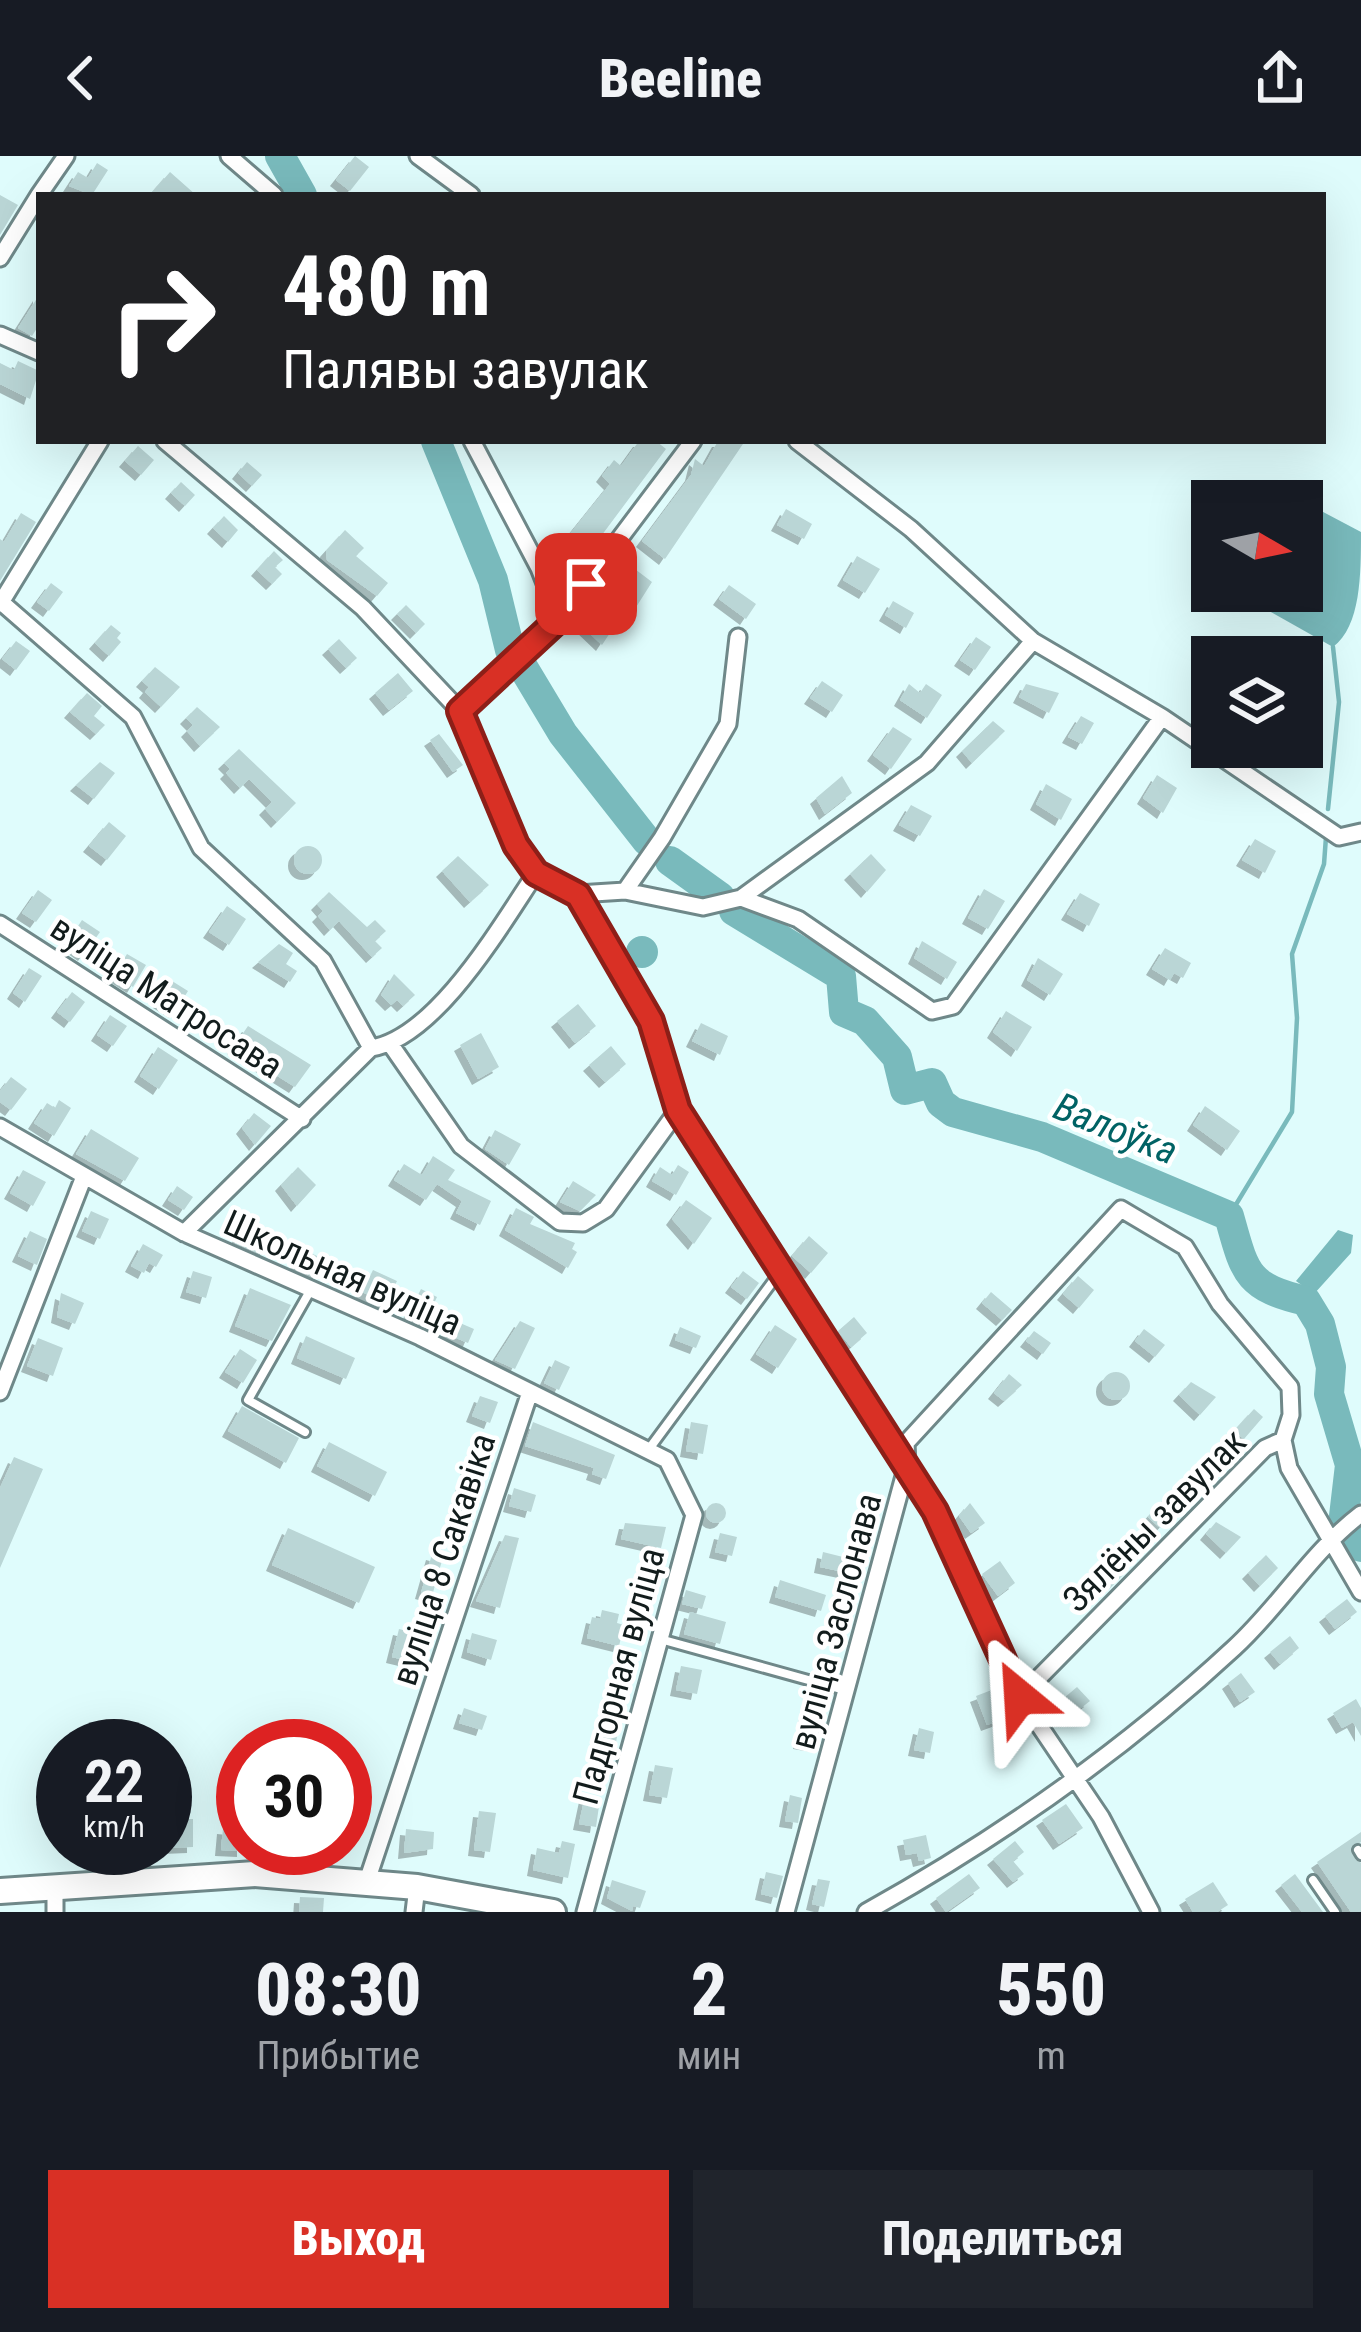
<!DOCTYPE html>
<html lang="ru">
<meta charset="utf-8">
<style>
body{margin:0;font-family:"Roboto Condensed",sans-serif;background:#20242c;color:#f1f3f6;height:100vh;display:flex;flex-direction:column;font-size:45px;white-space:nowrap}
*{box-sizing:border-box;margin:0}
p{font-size:39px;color:#9ea1a6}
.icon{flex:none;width:66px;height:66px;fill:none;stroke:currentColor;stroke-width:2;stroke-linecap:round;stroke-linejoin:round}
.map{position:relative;height:1756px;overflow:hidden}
.panel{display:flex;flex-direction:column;background:#171b24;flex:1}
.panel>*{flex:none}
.guide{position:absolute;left:36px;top:36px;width:1290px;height:252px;border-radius:0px;box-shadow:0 12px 48px #0002;background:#202124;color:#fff;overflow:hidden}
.needle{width:78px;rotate:99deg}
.controls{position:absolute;left:1191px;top:324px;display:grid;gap:24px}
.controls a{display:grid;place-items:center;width:132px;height:132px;border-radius:0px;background:#171b24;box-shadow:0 12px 48px #0002;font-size:60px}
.speed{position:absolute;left:36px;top:1563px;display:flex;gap:24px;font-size:60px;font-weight:700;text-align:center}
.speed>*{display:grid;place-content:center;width:156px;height:156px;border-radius:50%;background:#171b24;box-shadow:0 12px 48px #0002;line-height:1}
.speed small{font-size:30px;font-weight:400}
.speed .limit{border:18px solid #d22;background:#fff;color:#111}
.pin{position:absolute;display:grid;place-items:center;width:102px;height:102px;color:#fff;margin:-51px;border-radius:24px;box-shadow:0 6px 18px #0006}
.me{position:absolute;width:132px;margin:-66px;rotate:333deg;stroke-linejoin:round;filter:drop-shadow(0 0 9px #0008)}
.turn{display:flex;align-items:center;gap:42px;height:252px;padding:0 48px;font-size:54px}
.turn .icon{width:156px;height:156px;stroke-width:2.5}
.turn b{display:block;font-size:84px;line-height:102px}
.eta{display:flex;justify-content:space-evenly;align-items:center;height:204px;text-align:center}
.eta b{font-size:72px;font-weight:800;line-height:84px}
.button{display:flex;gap:24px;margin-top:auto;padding:24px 48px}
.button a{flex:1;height:138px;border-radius:0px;background:#d93025;color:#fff;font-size:48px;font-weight:800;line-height:138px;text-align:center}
.button a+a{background:#20242c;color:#f1f3f6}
header{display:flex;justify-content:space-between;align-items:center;height:156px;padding:0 48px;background:#171b24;font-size:54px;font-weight:800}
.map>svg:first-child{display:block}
</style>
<header><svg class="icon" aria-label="back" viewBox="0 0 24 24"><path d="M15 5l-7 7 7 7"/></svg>Beeline<svg class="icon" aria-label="share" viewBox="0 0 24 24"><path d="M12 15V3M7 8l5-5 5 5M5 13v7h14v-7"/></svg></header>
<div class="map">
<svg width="1361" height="1756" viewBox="0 0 1361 1756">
<defs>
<filter id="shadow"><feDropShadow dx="-6" dy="6" stdDeviation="0" flood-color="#0004"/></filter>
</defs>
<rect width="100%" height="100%" fill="#dffcfc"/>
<path fill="#79babc" d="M1291,339l70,37c0,42 0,94 -28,115l-87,-49 3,-7h53v-90h-14z
M626 796a16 16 0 1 1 32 0a16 16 0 1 1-32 0Z
M1338,1074l15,5 -2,18 -37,41 -18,-13z"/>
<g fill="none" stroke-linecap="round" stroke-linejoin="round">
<path stroke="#79babc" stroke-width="4.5" d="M1328,653l11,-107 -6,-55
M1229,1060l63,-104 5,-94 -5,-64 32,-90 2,-27"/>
<path stroke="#79babc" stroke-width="30" d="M280,0l22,39
M436,285l57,139 17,70
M521,508l42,70 84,107
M670,705l50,36
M734,755l107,65 3,36 21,9 32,36 8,33 27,-7 9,20 12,9 89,25 187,79c16,57 17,71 77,85l14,23 11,43 -2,27 21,71 -6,51
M1354,1384l7,7"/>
</g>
<path fill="#bad6d6" filter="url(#shadow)" d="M355,0l14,11 -19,24 -14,-11z
M97,7l11,7 -16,25 -23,-9 9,-14 10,6z
M170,16l26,23h-46z
M0,39l18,10 -18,30z
M39,139v30l-7,11 -14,-8z
M18,205l21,10 -9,28 -30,-15v-21l14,7z
M639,285h17l10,8 -76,102 -20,-17 40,-50 -8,-8 12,-16 7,6z
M718,285h27l-80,118 -23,-18 49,-66 4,-16 9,7z
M138,290l16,14 -13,15 -16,-14z
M247,306l15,13 -10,11 -14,-13z
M181,326l14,13 -10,11 -14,-13z
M786,353l26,15 -8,15 -27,-14z
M21,357l15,9 -36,59v-42l4,3z
M224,360l14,14 -10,12 -15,-14z
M345,374l19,18 -8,8 32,27 -11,13 -50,-36 -1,-9z
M274,395l9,9 -8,7 7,7 -10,10 -15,-14z
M857,400l23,13 -15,24 -22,-13z
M627,407l25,19 -19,30 -6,-5 -25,38 -21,-20z
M51,427l12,9 -14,19 -12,-9z
M729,429l27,19 -10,15 -27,-20z
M893,445l21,12 -8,15 -21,-13z
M406,449l19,19 -9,9 -19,-19z
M111,469l10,8 -4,5 4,4 -12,14 -14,-13z
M976,481l15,10 -16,23 -15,-10z
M339,483l18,19 -11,10 -18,-19z
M16,485l14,10 -14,19 -14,-11z
M155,511l25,20 -19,20 -16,-15 4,-5 -7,-6z
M398,517l15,18 -24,19 -14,-17z
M822,525l21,14 -11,17 -22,-14z
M909,528l11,9 6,-9 16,11 -15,23 -27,-18z
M1026,528l33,9 -10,20 -30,-16z
M87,537l15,13 -8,10 11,9 -9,9 -26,-22z
M197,551l23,20 -20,19 -13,-15 6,-6 -7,-7z
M1081,560l13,7 -12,21 -14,-7z
M993,565l12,10 -33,32 -10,-12z
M893,571l19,12 -21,30 -18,-14z
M439,578l24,31 -10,7 -23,-32z
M239,593l57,54 -19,19 -12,-13 7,-7 -23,-23 -9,9 -14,-15 4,-4 -6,-6z
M100,606l15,11 -21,26 -18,-14z
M1157,619l20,13 -14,25 -20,-15z
M842,620l10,17 -27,21 -9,-16z
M1046,628l26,15 -11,21 -25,-16z
M911,649l21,11 -12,20 -21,-11z
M109,666l17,14 -19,24 -18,-14z
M1255,683l21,12 -11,22 -23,-13z
M294 704a14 14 0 1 1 28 0a14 14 0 1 1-28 0Z
M871,698l15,16 -19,22 -17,-18z
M458,700l31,29 -19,17 -28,-31z
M984,733l21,12 -17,28 -20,-11z
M38,734l14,10 -16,22 -14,-9z
M329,736l38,35 8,-7 11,11 -11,10 7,7 -10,9 -33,-36 -9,9 -12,-14 5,-5 -6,-7z
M1080,737l20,11 -11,22 -22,-12z
M227,750l19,13 -17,26 -20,-13z
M82,764l18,12 -16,23 -17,-12z
M922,785l35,21 -10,17 -33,-21z
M279,788l14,9 -7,11 11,7 -7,11 -32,-20z
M1165,792l26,15 -8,15 -9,-5 -4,7 -18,-11z
M127,798l19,11 -13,22 -19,-12z
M1038,802l25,16 -13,21 -23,-15z
M29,812l13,8 -17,26 -12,-9z
M394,818l21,21 -12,11 -6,-6 -6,5 -10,-10z
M172,825l16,10 -13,21 -16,-10z
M72,836l13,10 -15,20 -13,-10z
M578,848l18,22 -21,17 -18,-22z
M1006,855l26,16 -15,24 -24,-19z
M110,859l17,11 -14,20 -16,-11z
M701,867l27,13 -8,19 -28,-14z
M248,870l63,39 -16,22 -62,-39z
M481,877l18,34 -21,12 -18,-34z
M611,890l15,18 -21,18 -16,-17z
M158,891l20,13 -19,29 -19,-13z
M11,921l16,12 -16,21 -11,-8v-11z
M59,944l12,8 -17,28 -20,-13 13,-20 8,5z
M1205,950l35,25 -13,19 -34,-25z
M254,957l17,13 -16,19 -13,-17z
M91,973l48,29 -14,23 -49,-27z
M495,974l26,14 -12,21 -24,-16z
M433,1000l22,14 -7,10 43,21 -11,24 -24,-12 6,-12 -25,-17 -11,16 -32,-20 10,-16 18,11z
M678,1009l11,7 -13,23 -24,-14 8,-14 12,8z
M298,1011l18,18 -19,21 -16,-21z
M23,1014l23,12 -13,24 -23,-13z
M573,1025l23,14 -16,16 -20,-9z
M177,1030l16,11 -9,13 -16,-10z
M686,1044l26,18 -18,26 -22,-25z
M516,1052l18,9 -4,7 45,19 -3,6 5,3 -9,16 -63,-38z
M91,1055l18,8 -9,20 -18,-8z
M255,1069l19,8 -11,22 -28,-12 7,-15 9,5z
M30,1075l17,8 -10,26 -19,-9z
M809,1080l19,17 -17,20 -19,-17z
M143,1088l20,11 -7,12 -7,-4 -5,10 -13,-7z
M303,1093l22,11 -9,18 -22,-10z
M373,1114l24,11 -11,22 -24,-11z
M193,1115l19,6 -6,21 -20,-6z
M743,1115l16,12 -12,16 -16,-12z
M1078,1120l16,14 -15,18 -16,-14z
M250,1132l41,17 -19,36 -37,-15z
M421,1133l16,8 -12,26 -17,-8z
M991,1136l21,18 -10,10 -20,-17z
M61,1137l23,10 -9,21 -18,-7z
M854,1161l13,16 -16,14 -13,-16z
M453,1164l21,9 -6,14 -21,-9z
M520,1165l15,7 -20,41 -20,-9z
M775,1169l22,14 -19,29 -22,-14z
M680,1171l21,9 -5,12 -21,-8z
M1144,1173l21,16 -10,12 -20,-16z
M1034,1175l17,12 -8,11 -17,-13z
M306,1180l49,22 -9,21 -49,-21z
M38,1182l25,10 -10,28 -26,-10z
M240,1193l17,11 -14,23 -18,-11z
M555,1204l15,7 -11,23 -15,-7z
M1102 1230a14 14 0 1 1 28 0a14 14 0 1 1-28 0Z
M1009,1218l13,11 -18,16 -10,-8z
M1191,1226l25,15 -16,18 -21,-20z
M480,1240l18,6 -8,21 -18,-7z
M242,1250l57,32 -13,25 -58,-32z
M1254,1253l9,8 -19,22 -10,-8z
M533,1266l82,33 -9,24 -14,-5 2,-6 -69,-22z
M691,1266l17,3 -5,29 -17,-3z
M329,1286l58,30 -12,24 -58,-30z
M14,1301l29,12 -43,99v-80z
M1211,1305l10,8 -14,16 -10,-8z
M468,1308l14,4 -12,53 -18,-5z
M514,1332l22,7 -5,17 -22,-6z
M1164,1343l12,11 -16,18 -12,-11z
M706 1357a10 10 0 1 1 20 0a10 10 0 1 1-20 0Z
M970,1347l15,20 -14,10 -12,-17z
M1216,1366l25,15 -15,16 -20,-19z
M625,1367l41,4 -5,21 -40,-9z
M288,1372l87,39 -16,36 -87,-38z
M720,1377l17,4 -5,19 -17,-4z
M505,1379l14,3 -19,70 -24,-7z
M823,1396l24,6 -3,14 -24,-5z
M432,1398l11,3 -11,39 -11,-3z
M1266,1399l12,13 -18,18 -12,-13z
M1110,1400l16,16 -16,16 -16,-16z
M1000,1405l15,22 -17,13 -16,-22z
M780,1424l46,15 -5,16 -46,-14z
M686,1434l20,6 -4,13 -20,-5z
M1347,1443l10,13 -22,17 -10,-13z
M602,1454l17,4 -2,9 7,2 -5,21 -32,-8 5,-21 8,2z
M690,1456l36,10 -6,22 -36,-10z
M399,1473l27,7 -4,17 -7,-1 -2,10 -21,-5z
M472,1477l25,7 -6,20 -24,-8z
M1290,1480l9,12 -19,16 -10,-12z
M681,1510l21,4 -5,24 -21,-4z
M1241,1517l14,19 -15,10 -12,-19z
M1077,1531l13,14 -14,11 -12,-14z
M997,1532l12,29 -22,8 -11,-29z
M1356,1543l5,9v28l-8,-14 -11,6 -9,-15z
M464,1552l23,8 -5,14 -23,-7z
M806,1553l18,4 -7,33 -18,-3z
M599,1571l19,4 -4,23 -19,-4z
M919,1572l15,4 -4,21 -16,-3z
M655,1609l18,3 -6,30 -18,-3z
M790,1639l12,3 -4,25 -13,-2z
M585,1640l15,3 -4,28 -17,-3z
M1066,1648l17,24 -24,16 -17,-24z
M479,1655l17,2 -6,39 -16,-2z
M168,1663h25v28l-24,1z
M223,1672l20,2v21l-22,-1z
M406,1673l28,3 -1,17 -29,4z
M1361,1676v10l-11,7 11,14v49h-10l-34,-50z
M926,1679l5,23 -12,3 -2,-8 -11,2 -3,-15z
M562,1685l13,3 -7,34 -35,-8 4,-22 22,5z
M1015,1685l9,11 -11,9 11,13 -11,8 -20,-23z
M766,1716l17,4 -6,22 -16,-4z
M969,1718l11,14 -34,24 -10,-14z
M1295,1718l28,38h-21l-21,-27z
M818,1723l12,2 -6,26 -12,-3z
M612,1724l34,11 -6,17 -7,-2 -1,5 -25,-13z
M1213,1726l15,23 -11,7h-24l-8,-13z
M300,1741l24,1 -1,14h-24z"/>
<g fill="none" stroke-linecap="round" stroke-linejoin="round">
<g stroke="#6f8889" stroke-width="14">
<path id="service" d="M305,1276l-57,-32 62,-109
M649,1293l130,-176
M660,1483l188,52
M1358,1694l3,5
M1313,1724l22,32"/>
</g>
<g stroke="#6f8889" stroke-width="21">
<path id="minor" d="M229,0l45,39
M418,0l53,39
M39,39l27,-39
M0,102l39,-63
M0,179l39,17
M165,285l198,167 97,103 56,134 20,28 42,21 73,127 27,89 258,401 84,186 81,120 50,95
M472,285l67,127 20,51
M797,285l114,88 122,112 129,76 177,120 22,-5
M1,446l132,115 68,131 122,113 48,87
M0,448l100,-163
M460,555l99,-92 134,-178
M625,735l37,-53 66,-114 10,-87
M578,738l47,-3 78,16 38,-9 186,-135 106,-122
M741,742l57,21 134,92 21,-5 209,-289
M0,768l302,195
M391,889l70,101 99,76 23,1 23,-14 72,-99
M0,971l184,106 236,104 247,123 27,55 -109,397
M184,1077l187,-185c65,-10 130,-123 165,-175
M0,1236l83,-213
M1020,1541l245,-249 18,-8
M367,1725l163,-489
M55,1756v-24
M414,1756l3,-25
M786,1756l121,-447 -1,-22 215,-234 64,38 35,57 70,83 1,28 -8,25 6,28 72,124
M866,1756c131,-73 258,-162 368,-264 46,-42 77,-96 127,-134"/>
</g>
<g stroke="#6f8889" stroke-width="30">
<path id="primary" d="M0,1735l255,-17 162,13 136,25"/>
</g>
<use href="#service" stroke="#fff" stroke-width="8"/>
<use href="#minor" stroke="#fff" stroke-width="15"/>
<use href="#primary" stroke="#fff" stroke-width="24"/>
</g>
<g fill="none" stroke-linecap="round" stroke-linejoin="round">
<g stroke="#8d1f18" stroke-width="30">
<path id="route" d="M586,428l-27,35 -99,92 56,134 20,28 42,22 73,126 27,89 257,401 85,186"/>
</g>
<use href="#route" stroke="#d93025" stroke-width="21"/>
</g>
<g text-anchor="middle" stroke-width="9" stroke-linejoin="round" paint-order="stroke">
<g font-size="36" fill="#121c1c" stroke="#fff">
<text transform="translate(167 840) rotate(33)" y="13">вуліца Матросава</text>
<text transform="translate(343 1116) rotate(24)" y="13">Школьная вуліца</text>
<text transform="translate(1154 1364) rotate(-45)" y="13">Зялёны завулак</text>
<text transform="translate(443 1403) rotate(-72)" y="13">вуліца 8 Сакавіка</text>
<text transform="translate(835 1465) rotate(-75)" y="13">вуліца Заслонава</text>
<text transform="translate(618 1520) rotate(-75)" y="13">Падгорная вуліца</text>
</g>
<g font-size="39" font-style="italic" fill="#006264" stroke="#fff">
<text transform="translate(1116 972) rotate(22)" y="14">Валоўка</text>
</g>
</g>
</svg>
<div class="controls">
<a><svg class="needle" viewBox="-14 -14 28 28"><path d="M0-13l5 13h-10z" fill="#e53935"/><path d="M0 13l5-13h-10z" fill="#9ea1a6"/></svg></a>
<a><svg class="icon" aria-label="layers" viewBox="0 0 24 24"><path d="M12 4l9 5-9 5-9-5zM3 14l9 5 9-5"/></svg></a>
</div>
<div class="speed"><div>22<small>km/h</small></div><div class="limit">30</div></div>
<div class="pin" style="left:586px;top:428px;background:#d93025"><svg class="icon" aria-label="arrive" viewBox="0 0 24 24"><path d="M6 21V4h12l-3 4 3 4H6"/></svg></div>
<svg class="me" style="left:1020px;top:1541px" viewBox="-20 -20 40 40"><path d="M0-17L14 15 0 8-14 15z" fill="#d93025" stroke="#fff" stroke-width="4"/></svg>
<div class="guide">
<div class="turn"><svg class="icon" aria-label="right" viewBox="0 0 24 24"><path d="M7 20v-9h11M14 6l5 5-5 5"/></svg><div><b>480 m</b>Палявы завулак</div></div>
</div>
</div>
<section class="panel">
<div class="eta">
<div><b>08:30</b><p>Прибытие</p></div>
<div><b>2</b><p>мин</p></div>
<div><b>550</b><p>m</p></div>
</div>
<div class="button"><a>Выход</a><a>Поделиться</a></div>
</section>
